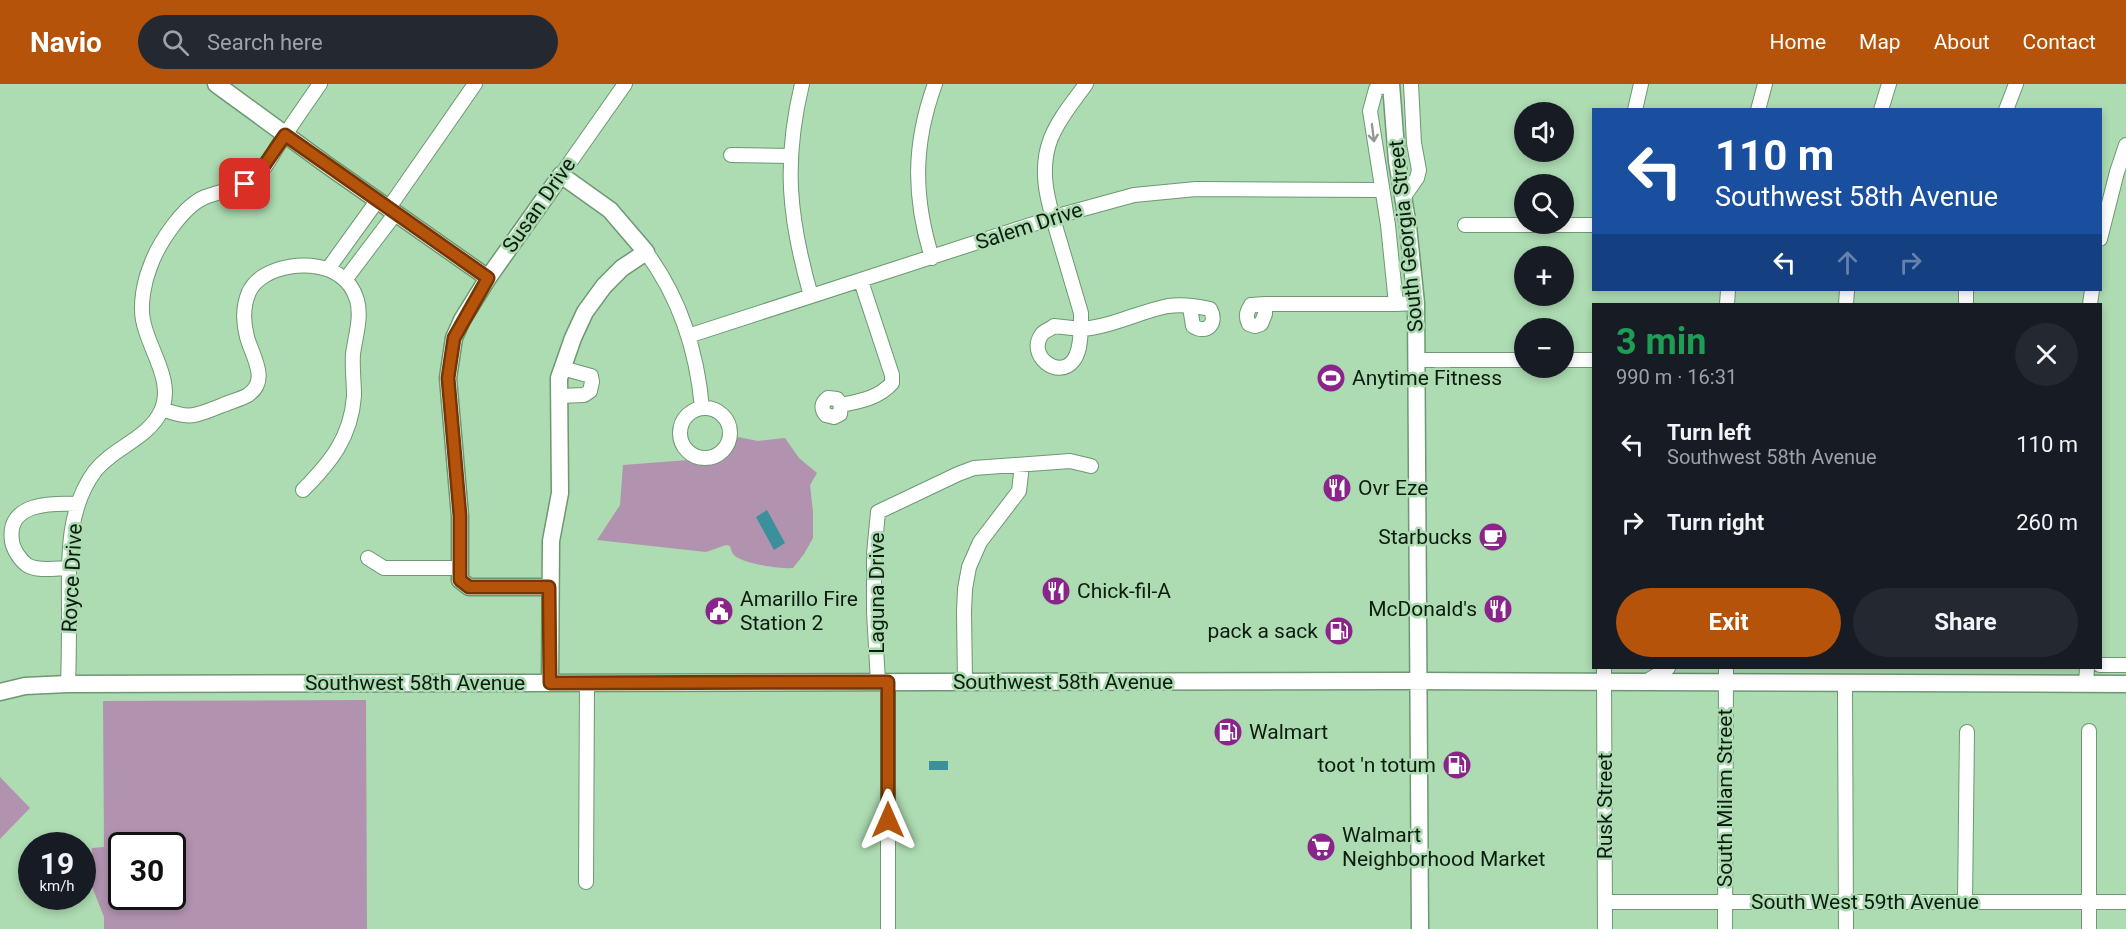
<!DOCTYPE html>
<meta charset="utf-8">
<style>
body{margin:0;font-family:Roboto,sans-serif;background:#242831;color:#f1f3f6;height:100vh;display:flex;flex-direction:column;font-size:22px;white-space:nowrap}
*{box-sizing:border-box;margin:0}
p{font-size:20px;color:#9ea1a6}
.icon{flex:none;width:33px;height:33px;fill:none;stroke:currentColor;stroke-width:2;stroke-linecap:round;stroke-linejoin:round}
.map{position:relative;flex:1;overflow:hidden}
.details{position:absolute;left:1592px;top:219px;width:510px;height:366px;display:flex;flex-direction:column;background:#171b24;border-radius:0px;box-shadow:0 3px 9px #0003}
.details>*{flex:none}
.banner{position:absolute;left:1592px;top:24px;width:510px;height:183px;border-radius:0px;box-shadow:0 3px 9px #0003;background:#1a4fa0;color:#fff;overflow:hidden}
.fabs{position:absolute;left:1514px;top:18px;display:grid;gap:12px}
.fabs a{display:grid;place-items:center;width:60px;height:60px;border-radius:50%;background:#171b24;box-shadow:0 3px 9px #0003;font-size:30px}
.speed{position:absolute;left:18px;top:748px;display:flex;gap:12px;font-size:30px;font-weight:700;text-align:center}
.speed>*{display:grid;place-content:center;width:78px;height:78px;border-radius:50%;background:#171b24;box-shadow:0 3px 9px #0003;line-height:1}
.speed small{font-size:15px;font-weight:400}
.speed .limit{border:3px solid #111;border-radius:9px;background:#fff;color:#111}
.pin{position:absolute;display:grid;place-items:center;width:51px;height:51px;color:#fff;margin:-26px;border-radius:12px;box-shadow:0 3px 9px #0006}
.me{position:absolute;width:66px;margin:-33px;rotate:0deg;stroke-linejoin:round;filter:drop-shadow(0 0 4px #0008)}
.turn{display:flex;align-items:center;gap:21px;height:126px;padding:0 24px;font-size:27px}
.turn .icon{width:78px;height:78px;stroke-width:2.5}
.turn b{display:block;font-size:42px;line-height:51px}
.lanes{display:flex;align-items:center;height:57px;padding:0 24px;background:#0003;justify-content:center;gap:30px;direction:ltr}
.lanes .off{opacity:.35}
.round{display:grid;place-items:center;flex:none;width:63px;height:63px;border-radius:32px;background:#242831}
.headline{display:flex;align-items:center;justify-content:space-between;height:102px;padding:0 24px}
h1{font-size:36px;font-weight:700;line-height:45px;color:#1e9e55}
.button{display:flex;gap:12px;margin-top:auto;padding:12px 24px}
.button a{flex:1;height:69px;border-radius:36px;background:#b45309;color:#fff;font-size:24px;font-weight:700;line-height:69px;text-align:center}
.button a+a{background:#242831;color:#f1f3f6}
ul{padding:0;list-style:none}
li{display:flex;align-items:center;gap:18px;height:78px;padding:0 24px}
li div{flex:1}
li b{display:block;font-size:22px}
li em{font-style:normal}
header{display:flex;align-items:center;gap:36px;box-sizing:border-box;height:84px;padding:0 30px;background:#b45309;color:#fff}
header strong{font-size:28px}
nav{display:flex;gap:33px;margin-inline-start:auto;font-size:21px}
.search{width:420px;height:54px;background:#242831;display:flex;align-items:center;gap:15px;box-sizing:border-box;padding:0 21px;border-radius:33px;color:#9ea1a6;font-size:22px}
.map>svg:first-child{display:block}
</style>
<header>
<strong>Navio</strong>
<div class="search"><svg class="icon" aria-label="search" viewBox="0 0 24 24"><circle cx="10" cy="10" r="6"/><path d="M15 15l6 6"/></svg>Search here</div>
<nav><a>Home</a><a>Map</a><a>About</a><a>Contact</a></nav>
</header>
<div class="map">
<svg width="2126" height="845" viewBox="0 0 2126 845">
<rect width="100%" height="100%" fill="#addbb2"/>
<path fill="#b193af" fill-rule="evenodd" d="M738,353l20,4 27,-3 14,20 18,15 -7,12 3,27v26l-9,16 -11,14c-11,1 -51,-4 -59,-13 -1,0 -4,-8 -4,-9l-4,-1 -20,7 -109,-12 23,-35 3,-40 65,-5 14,4 15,-2 14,-12z
M366,616l1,229h-263v-12l-15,-38 3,-31 12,-1 -1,-146zM122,762h50v51h-50z
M0,693l30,31 -30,31z"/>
<path fill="#3c909b" d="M767,426l18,33 -11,7 -18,-33z
M929,677h19v9h-19z"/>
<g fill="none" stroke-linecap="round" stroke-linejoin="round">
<g stroke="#6d9872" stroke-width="16">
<path id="minor" d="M802,0c-19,79 -13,135 9,212
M1086,0c-12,17 -27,34 -35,54 -14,35 -1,70 9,104 7,23 14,47 21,71v16c30,-2 57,-17 87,-23 13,-2 29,0 42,3 8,14 -3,26 -17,17l-3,-19
M1388,0l-12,5 -6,22 18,114 8,79
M1635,26l6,-26
M1758,26l7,-26
M1881,26l8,-26
M2006,26l10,-26
M731,71l59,1
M561,91l64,-91
M1403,114l14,-20 2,-8 -5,-27 -3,-59
M388,125l87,-125
M1465,141h128
M2100,155l17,-67 9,-27
M646,168c34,46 51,99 56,156
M932,174c-19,-61 -19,-114 3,-174
M328,185l49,-68
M345,196l50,-66
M1265,220v10l-4,10 -6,2 -6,-2c-4,-8 -2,-12 2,-19l14,-1h131l20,-1
M1727,220l1,-14
M1846,220l1,-14
M1966,220v-14
M2090,220l2,-14
M1054,242l27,3c-1,10 -1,24 -8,32 -15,19 -47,-6 -31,-27 2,-3 9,-5 12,-8z
M688,252l373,-121 73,-20 62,-6 186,1
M1418,276h106
M1563,276h30
M559,312l25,-1 6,-4 2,-9 -1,-6 -29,-8
M841,321l-1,9 -6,3 -8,-2c-5,-6 -5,-12 2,-17l9,1 4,6c19,-4 38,-7 51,-22v-8l-31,-94
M680 349a25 25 0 1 1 50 0a25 25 0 1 1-50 0Z
M162,325c30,11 32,7 61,-4 7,-3 18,-6 25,-10 22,-15 4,-39 -1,-58 -4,-15 -4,-31 2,-45 13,-28 67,-34 90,-17 9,6 15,15 18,25 5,17 -2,38 -4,54 -1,14 1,28 1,42 -3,41 -23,66 -51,94
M368,474l16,10h76
M69,484c-12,0 -31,4 -42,-3 -7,-5 -14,-16 -15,-24 -6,-39 41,-38 66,-37
M2100,581h26
M1604,584l1,261
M878,598l-4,-70v-58l4,-42 80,-38 16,-6 96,-7 21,5
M888,598v247
M965,598l-1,-70 1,-23 4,-22 11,-25 39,-51 3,-26
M1644,599l24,-15
M68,600c1,-24 1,-48 1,-73 0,-46 -4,-100 26,-140 19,-24 53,-32 66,-60 14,-30 -13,-62 -18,-91 -3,-16 1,-38 7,-53 8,-23 33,-61 55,-70 19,-7 39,-9 54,-23 8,-8 14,-21 20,-30 13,-20 27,-40 41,-60
M1845,600l1,245
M2086,600l1,-16
M586,798l1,-199
M1605,818h521
M1965,818l2,-170
M1725,845l1,-261
M2089,845v-198"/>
</g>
<g stroke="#6d9872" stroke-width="19">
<path id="major" d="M216,0l111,81 161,113
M1391,0l6,77 11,65 8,77 4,626
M549,503h-80l-9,-7v-64l-12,-138 6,-40 8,-18 26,-42 73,-103 49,35 36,42 -24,16 -18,18 -19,26 -12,26 -14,40 1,115 -9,48 -1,142
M0,608l25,-6 43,-2 1334,-3 724,3"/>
</g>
<use href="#minor" stroke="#fff" stroke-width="14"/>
<use href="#major" stroke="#fff" stroke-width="16"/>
</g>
<defs><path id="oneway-shaft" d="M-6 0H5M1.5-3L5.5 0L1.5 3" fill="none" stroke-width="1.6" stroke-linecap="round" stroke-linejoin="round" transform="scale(1.5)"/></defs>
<use stroke="#929993" href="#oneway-shaft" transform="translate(1373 49) rotate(83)"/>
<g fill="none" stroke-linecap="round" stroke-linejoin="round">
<g stroke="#753606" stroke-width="15">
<path id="route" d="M245,100l14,-11 26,-38 203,143 -34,60 -6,40 12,138v64l9,7h80l1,96 338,-1v138"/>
</g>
<use href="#route" stroke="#b45309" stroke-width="10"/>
</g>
<defs>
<g id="stadium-disc" transform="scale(1.5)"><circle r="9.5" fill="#8a248b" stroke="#addbb2"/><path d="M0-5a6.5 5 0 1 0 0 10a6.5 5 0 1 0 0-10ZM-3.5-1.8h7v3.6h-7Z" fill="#fff"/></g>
<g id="restaurant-disc" transform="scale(1.5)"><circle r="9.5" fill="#8a248b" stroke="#addbb2"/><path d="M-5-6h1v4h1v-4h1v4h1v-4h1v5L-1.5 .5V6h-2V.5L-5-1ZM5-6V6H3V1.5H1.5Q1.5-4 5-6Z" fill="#fff"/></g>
<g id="cafe-disc" transform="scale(1.5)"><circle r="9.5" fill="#8a248b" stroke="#addbb2"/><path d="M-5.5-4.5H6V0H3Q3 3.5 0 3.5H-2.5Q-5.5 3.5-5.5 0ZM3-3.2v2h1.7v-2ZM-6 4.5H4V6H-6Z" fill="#fff"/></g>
<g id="civic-disc" transform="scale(1.5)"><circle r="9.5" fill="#8a248b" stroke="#addbb2"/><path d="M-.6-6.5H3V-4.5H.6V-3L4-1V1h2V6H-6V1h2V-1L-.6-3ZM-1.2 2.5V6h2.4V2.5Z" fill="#fff"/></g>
<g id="fuel-disc" transform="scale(1.5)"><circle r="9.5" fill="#8a248b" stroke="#addbb2"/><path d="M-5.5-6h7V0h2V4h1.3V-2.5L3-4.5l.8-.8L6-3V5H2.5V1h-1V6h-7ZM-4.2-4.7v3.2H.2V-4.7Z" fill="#fff"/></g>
<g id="supermarket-disc" transform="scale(1.5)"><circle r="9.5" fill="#8a248b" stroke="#addbb2"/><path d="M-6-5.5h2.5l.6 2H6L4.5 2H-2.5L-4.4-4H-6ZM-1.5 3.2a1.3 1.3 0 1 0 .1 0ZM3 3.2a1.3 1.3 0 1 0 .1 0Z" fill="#fff"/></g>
</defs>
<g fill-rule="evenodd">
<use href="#stadium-disc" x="1331" y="294"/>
<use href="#restaurant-disc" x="1337" y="404"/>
<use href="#cafe-disc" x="1493" y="453"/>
<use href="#restaurant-disc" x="1056" y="507"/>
<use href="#restaurant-disc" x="1498" y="525"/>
<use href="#civic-disc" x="719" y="527"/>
<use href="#fuel-disc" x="1339" y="547"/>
<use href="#fuel-disc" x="1228" y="648"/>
<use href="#fuel-disc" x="1457" y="681"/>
<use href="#supermarket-disc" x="1321" y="763"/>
</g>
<g text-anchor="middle" stroke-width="5" stroke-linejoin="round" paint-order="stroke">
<g font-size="21" fill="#0c1d0f" stroke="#addbb2">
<text transform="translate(539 121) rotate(-55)" y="7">Susan Drive</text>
<text transform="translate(1029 142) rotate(-18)" y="7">Salem Drive</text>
<text transform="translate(1406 152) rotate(-96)" y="7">South Georgia Street</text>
<text transform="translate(72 494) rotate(-87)" y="7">Royce Drive</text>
<text transform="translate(877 509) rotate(-90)" y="7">Laguna Drive</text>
<text x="1063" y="605">Southwest 58th Avenue</text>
<text x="415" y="606">Southwest 58th Avenue</text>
<text transform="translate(1725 714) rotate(-90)" y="7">South Milam Street</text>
<text transform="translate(1605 722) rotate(-90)" y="7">Rusk Street</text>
<text x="1865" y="825">South West 59th Avenue</text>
</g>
<g font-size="21" fill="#0c1d0f" stroke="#addbb2" text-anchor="start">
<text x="1352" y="301">Anytime Fitness</text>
<text x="1358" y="411">Ovr Eze</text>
<text x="1472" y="460" text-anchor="end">Starbucks</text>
<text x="1077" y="514">Chick-fil-A</text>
<text x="740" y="522">Amarillo Fire<tspan x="740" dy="24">Station 2</tspan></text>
<text x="1477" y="532" text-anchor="end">McDonald's</text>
<text x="1318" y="554" text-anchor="end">pack a sack</text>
<text x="1249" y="655">Walmart</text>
<text x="1436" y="688" text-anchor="end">toot 'n totum</text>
<text x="1342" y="758">Walmart<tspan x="1342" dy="24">Neighborhood Market</tspan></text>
</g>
</g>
</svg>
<div class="fabs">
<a><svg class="icon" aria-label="sound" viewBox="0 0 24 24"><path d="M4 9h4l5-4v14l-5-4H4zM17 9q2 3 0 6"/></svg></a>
<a><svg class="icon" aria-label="search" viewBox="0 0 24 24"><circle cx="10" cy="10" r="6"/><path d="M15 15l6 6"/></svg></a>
<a>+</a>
<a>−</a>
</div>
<div class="speed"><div>19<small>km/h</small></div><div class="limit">30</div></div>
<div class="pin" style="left:245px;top:100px;background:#d93025"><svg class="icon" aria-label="arrive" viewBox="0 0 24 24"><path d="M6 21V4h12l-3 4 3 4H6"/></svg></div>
<svg class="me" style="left:888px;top:736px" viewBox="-20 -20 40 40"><path d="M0-17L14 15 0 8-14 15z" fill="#b45309" stroke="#fff" stroke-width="4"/></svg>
<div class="banner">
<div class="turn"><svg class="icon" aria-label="left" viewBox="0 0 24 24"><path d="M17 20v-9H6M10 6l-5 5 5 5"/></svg><div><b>110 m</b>Southwest 58th Avenue</div></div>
<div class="lanes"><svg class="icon" aria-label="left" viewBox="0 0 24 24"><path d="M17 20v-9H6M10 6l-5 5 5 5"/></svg><svg class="icon off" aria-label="ahead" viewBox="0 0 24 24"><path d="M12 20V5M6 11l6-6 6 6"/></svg><svg class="icon off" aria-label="right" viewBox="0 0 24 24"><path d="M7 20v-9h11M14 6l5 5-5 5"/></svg></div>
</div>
<section class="details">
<div class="headline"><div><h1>3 min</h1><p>990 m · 16:31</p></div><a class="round"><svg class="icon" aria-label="close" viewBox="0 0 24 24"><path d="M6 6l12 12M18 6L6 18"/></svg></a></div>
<ul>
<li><svg class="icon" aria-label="left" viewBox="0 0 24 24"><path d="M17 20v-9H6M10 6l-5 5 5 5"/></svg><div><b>Turn left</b><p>Southwest 58th Avenue</p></div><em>110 m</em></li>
<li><svg class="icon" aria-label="right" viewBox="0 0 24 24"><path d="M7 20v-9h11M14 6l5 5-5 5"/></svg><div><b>Turn right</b></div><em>260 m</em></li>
</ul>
<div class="button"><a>Exit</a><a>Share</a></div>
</section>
</div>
